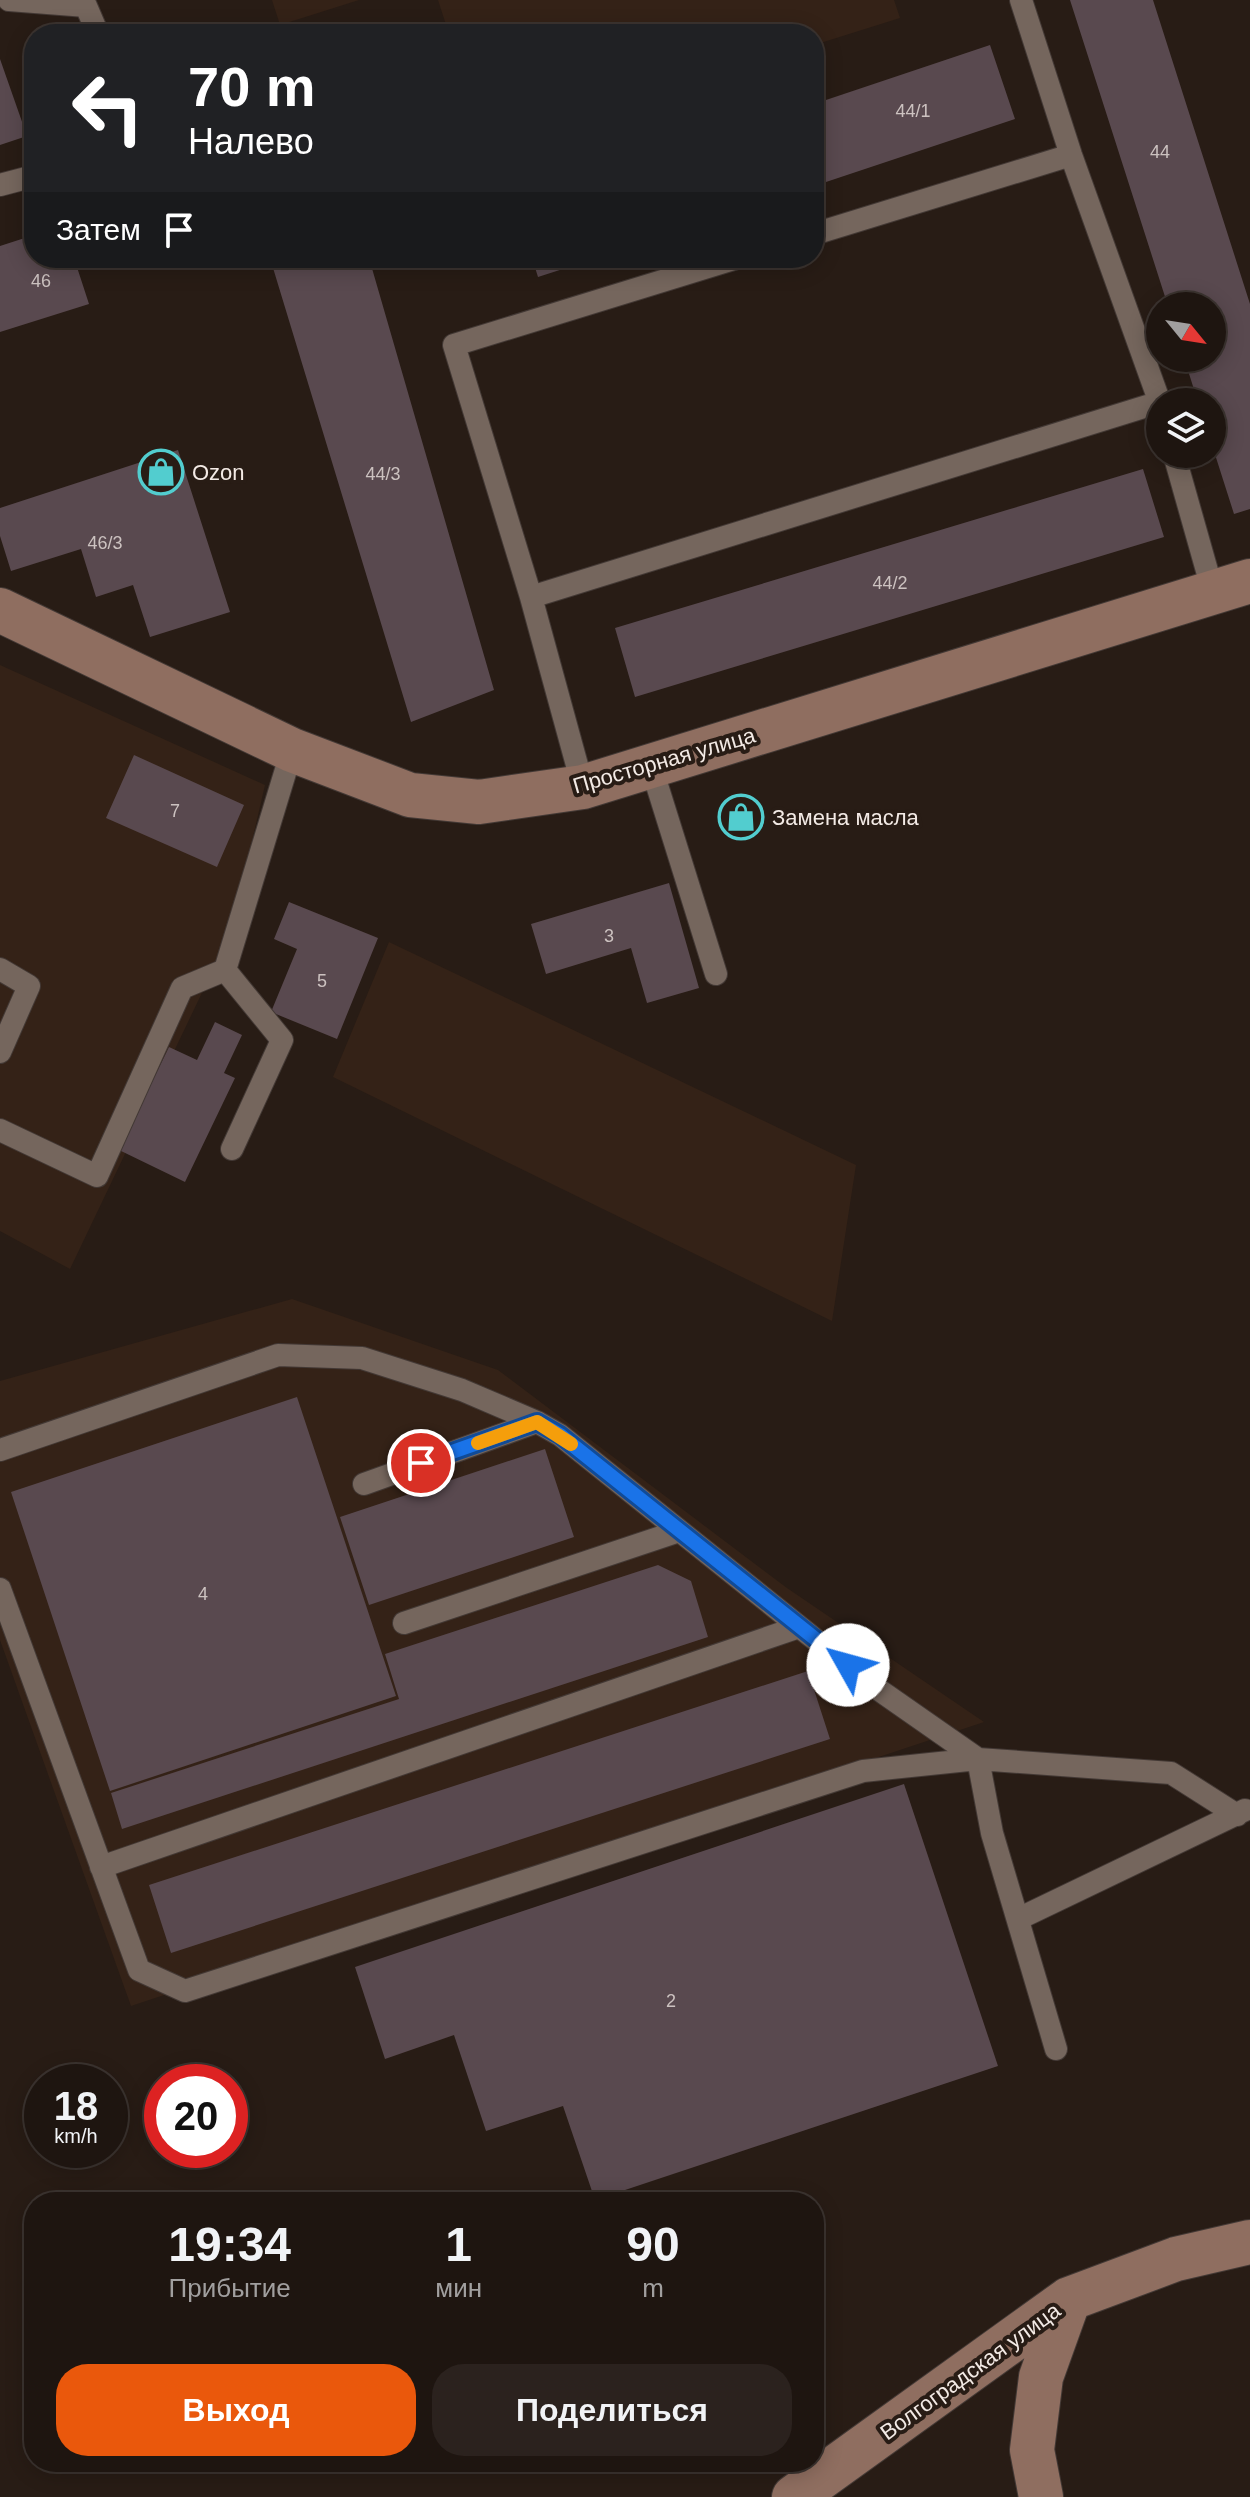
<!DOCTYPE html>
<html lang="ru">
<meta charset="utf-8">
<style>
body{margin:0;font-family:Arial,sans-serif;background:#2b221e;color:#f1f3f6;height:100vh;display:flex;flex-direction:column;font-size:30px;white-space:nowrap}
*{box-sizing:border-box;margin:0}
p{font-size:26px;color:#a19f9f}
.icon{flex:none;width:44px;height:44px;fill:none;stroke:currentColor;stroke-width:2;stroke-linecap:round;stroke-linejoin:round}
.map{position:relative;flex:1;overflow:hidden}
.panel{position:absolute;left:24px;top:2192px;width:800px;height:280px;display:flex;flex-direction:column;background:#1e1510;border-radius:32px;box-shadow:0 4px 20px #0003,0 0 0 2px #3c3430}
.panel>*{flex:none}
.top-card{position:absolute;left:24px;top:24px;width:800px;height:244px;border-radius:32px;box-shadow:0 4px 20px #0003,0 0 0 2px #3c3430;background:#202124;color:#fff;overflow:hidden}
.needle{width:52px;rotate:120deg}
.tools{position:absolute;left:1146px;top:292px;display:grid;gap:16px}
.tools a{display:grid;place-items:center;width:80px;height:80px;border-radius:50%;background:#1e1510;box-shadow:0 4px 20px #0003,0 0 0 2px #3c3430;font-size:40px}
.speed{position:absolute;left:24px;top:2064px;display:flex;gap:16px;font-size:40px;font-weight:700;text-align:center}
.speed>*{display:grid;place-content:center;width:104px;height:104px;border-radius:50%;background:#1e1510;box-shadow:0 4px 20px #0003,0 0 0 2px #3c3430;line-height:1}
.speed small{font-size:20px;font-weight:400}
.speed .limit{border:12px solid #d22;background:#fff;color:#111}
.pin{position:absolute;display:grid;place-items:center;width:68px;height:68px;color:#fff;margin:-34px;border:4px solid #fff;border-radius:50%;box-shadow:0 2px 8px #0007}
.me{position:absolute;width:88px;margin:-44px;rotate:308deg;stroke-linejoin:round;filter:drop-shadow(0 0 6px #0008)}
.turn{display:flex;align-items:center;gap:28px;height:168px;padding:0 32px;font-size:36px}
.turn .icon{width:104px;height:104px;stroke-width:2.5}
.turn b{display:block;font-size:56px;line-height:68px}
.then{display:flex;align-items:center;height:76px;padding:0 32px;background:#0003;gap:16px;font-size:30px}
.eta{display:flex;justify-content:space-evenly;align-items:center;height:136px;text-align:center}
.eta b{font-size:48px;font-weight:600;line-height:56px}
.cta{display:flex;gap:16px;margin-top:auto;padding:16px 32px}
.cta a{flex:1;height:92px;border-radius:32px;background:#ea580c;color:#fff;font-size:32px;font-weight:600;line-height:92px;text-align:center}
.cta a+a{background:#2b221e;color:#f1f3f6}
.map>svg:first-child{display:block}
</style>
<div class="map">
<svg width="1250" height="2497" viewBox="0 0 1250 2497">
<rect width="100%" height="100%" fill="#281c15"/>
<path fill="#342217" d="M272,0h87l-79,25z
M438,0h456l6,18 -86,27v-11h-365z
M0,665l265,120 -34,147 -161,337 -70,-38z
M389,942l467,223 -24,156 -499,-244z
M292,1299l206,71 289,218 197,134 -853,284 -131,-366v-259z"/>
<path fill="#59494f" d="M1070,0h83l97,304v205l-16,5 -22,-69v-43h-14l-14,-44h28v-52h-44z
M990,45l25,74 -201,67v-82z
M0,59l27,77 -27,9z
M34,235v23h40l15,46 -89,28v-86z
M270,258h99l125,432 -83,32z
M532,258h61l1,1 -56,18z
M178,450l52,162 -80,25 -17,-52 -37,12 -15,-48 -70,22 -11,-35v-28z
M1143,469l21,68 -529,160 -20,-69z
M134,755l110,50 -27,62 -111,-49z
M669,883l30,105 -52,15 -16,-55 -85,26 -15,-50z
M289,902l89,36 -41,101 -66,-27 26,-63 -23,-10z
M215,1022l27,13 -18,38 11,5 -50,104 -66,-32 50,-103 28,13z
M297,1397l99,299 -286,95 -99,-299z
M545,1449l29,88 -205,68 -29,-88z
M658,1565l33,16 17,56 -586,192 -11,-36 288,-94 -14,-45z
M808,1671l22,68 -659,214 -22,-68z
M904,1784l94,282 -403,134 -32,-94 -77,25 -32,-96 -69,24 -30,-92z"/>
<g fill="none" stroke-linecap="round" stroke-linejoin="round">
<g stroke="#433935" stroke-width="24">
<path id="lane" d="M9,0l77,6 12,28
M1021,0l50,155 89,248
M0,185l34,-9
M814,234l257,-79
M1174,454l39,138
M531,597l-77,-252 283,-87
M651,766l65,208
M583,787l-52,-190 629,-195
M0,969l29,17 -29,66
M225,970l57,70 -50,109
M0,1130l97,46 85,-188 43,-18 67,-220
M0,1450l278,-95 84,3 100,32 75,32 23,13 312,250 106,74 14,74 64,216
M364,1484l173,-62
M0,1589l139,381 46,21 678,-220 115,-12 193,14 66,42
M404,1623l275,-92
M101,1867l698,-240
M1018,1919l227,-109"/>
</g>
<g stroke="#433935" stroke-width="46">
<path id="secondary" d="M0,610l292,140 118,45 69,7 104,-15 667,-206
M794,2497l275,-198 107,-40 74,-17
M1041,2497l-9,-47 9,-73 28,-78"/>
</g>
<use href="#lane" stroke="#75665d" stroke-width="22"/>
<use href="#secondary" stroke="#8f6e60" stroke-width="44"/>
</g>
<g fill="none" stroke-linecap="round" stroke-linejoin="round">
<g stroke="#114b97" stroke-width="20">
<path id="route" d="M421,1463l116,-41 23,13 288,230"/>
</g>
<use href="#route" stroke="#1a73e8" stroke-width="14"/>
<path stroke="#f59e0b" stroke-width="14" d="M478,1443l59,-21 34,22"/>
</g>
<defs>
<g id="shop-ring" transform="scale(2.3)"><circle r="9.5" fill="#281c15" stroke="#52cdcf" stroke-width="1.5"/><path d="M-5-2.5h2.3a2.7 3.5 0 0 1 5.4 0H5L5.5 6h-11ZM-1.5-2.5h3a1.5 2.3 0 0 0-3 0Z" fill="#52cdcf"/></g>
</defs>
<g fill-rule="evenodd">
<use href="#shop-ring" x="161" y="472"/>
<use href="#shop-ring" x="741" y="817"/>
</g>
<g text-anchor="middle" stroke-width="8" stroke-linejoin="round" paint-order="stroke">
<g font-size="18" fill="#ccc2c0">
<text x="913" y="117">44/1</text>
<text x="1160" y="158">44</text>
<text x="41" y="287">46</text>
<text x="383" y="480">44/3</text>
<text x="105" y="549">46/3</text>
<text x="890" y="589">44/2</text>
<text x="175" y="817">7</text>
<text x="609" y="942">3</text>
<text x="322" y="987">5</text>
<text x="203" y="1600">4</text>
<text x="671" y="2007">2</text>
</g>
<g font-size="22" fill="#f3eae5" stroke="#281c15" text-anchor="start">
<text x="192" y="480">Ozon</text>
<text x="772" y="825">Замена масла</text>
</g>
<g font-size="22" fill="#f3eae5" stroke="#281c15">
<text transform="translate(664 760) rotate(-16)" y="8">Просторная улица</text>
<text transform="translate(970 2371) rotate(-36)" y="8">Волгоградская улица</text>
</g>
</g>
</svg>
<div class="tools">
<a><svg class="needle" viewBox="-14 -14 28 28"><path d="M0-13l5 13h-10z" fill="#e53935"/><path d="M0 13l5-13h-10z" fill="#a19f9f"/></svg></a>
<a><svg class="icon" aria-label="layers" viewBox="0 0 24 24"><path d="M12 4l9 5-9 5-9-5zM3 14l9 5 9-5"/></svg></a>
</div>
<div class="speed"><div>18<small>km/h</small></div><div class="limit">20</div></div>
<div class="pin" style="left:421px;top:1463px;background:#d93025"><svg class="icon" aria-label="arrive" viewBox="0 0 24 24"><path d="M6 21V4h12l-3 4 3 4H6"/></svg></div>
<svg class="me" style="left:848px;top:1665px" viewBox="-20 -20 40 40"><circle r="19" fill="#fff"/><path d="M0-13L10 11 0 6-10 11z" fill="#1a73e8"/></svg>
<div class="top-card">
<div class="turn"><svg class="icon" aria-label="left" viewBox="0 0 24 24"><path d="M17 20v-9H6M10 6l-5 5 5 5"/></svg><div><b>70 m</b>Налево</div></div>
<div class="then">Затем<svg class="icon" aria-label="arrive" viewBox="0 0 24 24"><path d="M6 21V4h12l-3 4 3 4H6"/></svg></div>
</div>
<section class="panel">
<div class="eta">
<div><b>19:34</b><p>Прибытие</p></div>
<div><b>1</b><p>мин</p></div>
<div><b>90</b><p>m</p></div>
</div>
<div class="cta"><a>Выход</a><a>Поделиться</a></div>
</section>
</div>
